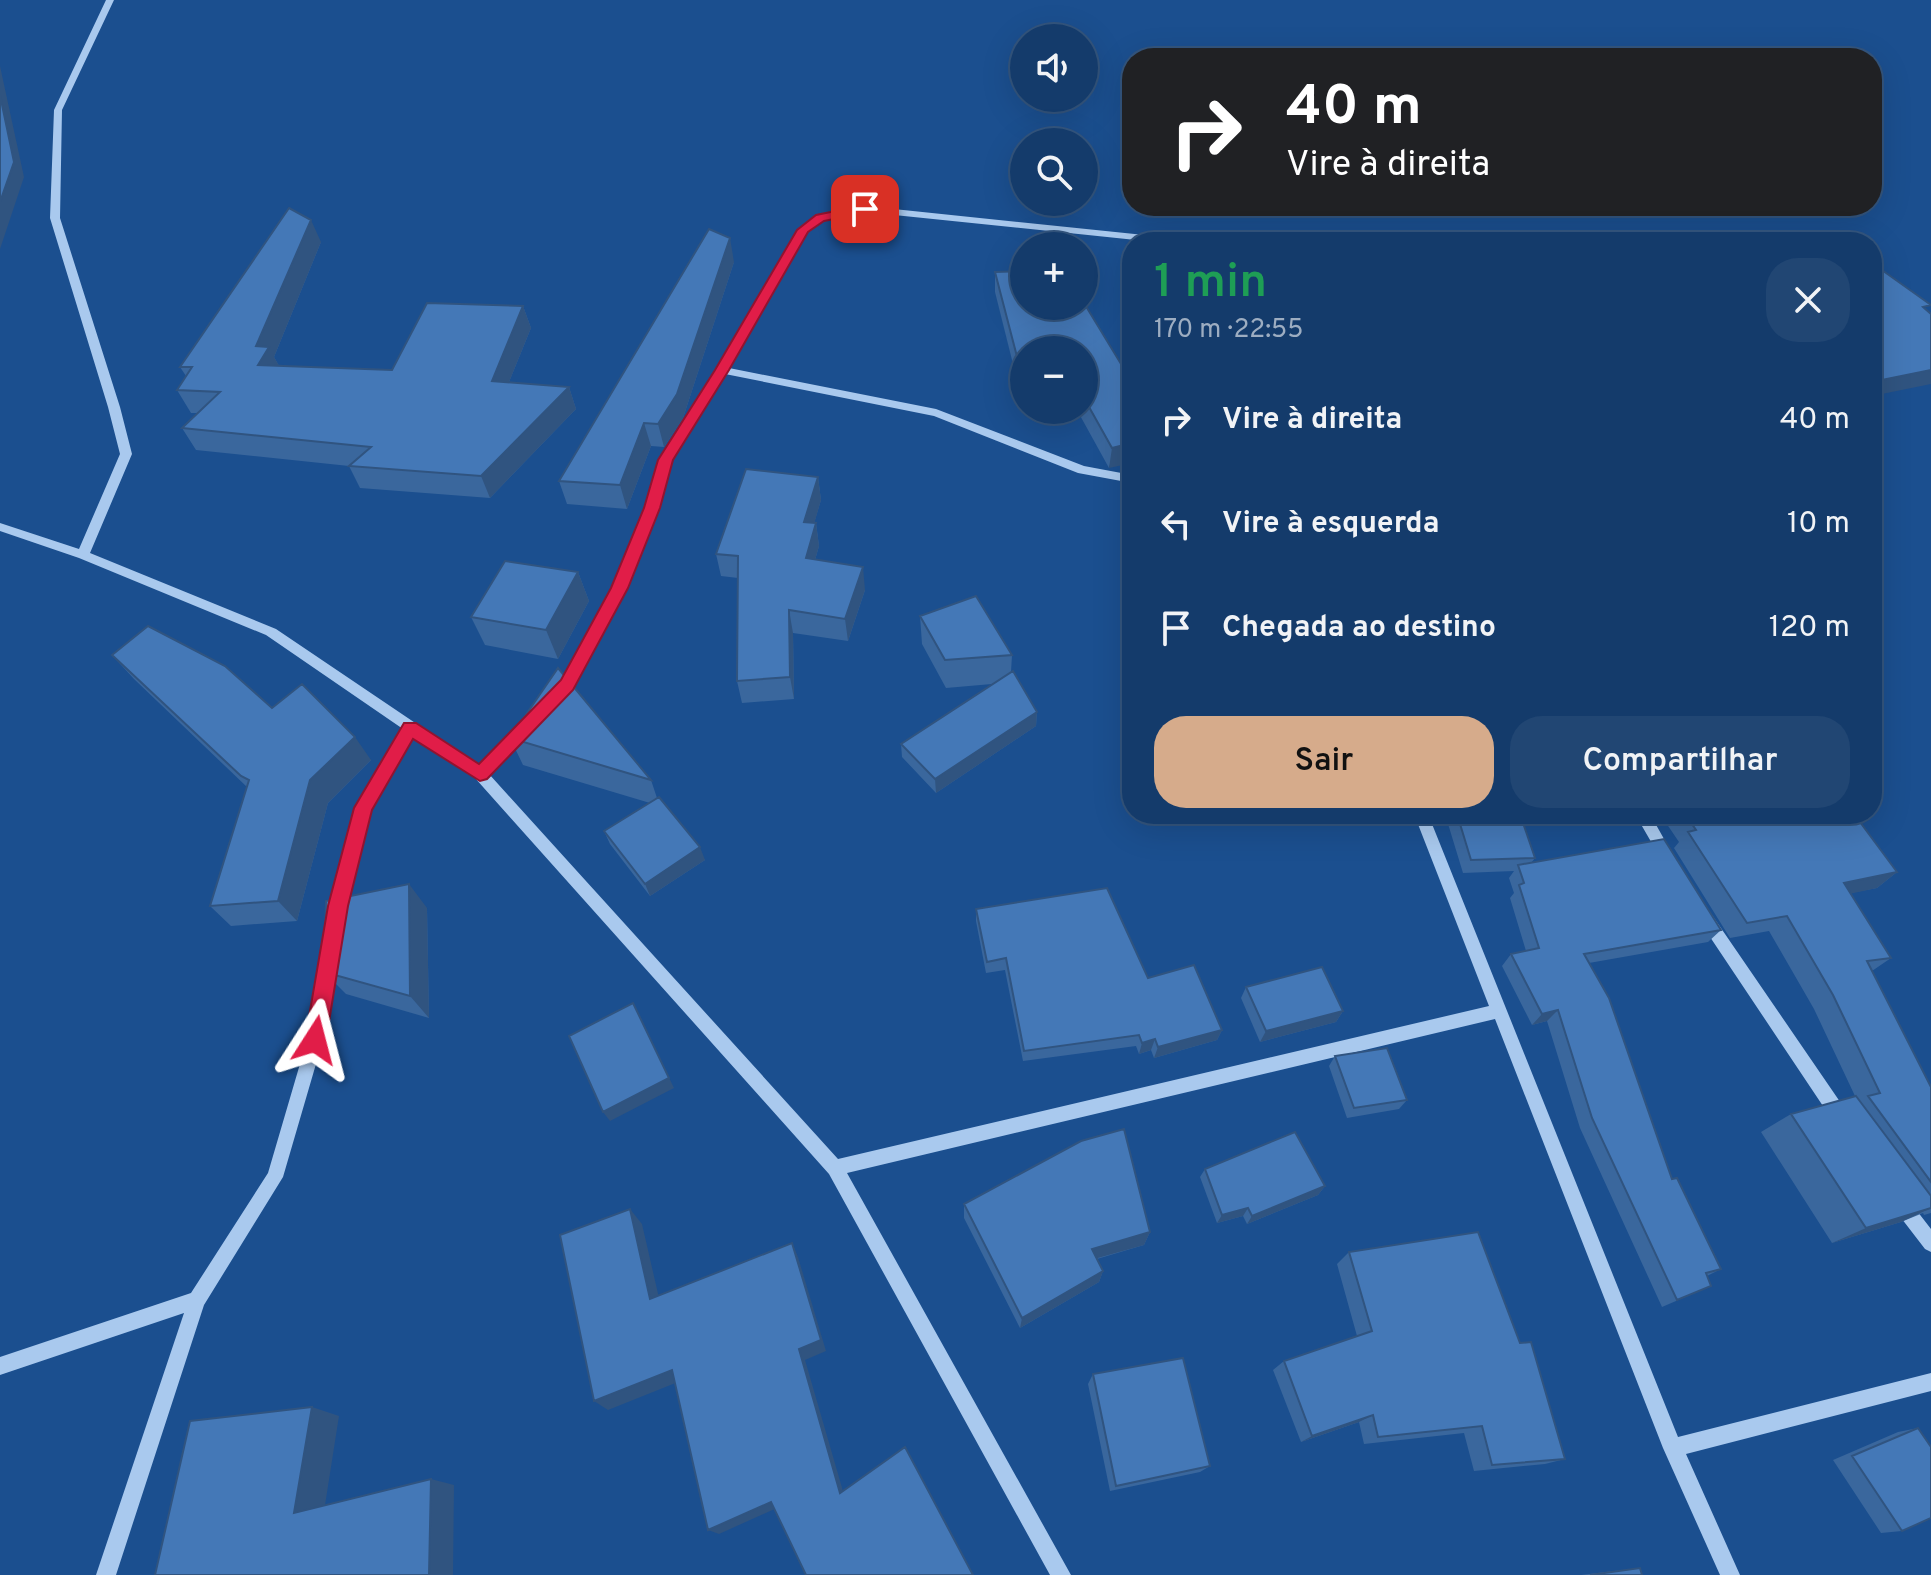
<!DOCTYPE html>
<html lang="pt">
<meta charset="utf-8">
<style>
body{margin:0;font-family:Overpass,sans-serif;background:#214673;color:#f1f3f6;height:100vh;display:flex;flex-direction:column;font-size:30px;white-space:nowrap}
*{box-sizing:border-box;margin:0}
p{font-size:26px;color:#9dadc1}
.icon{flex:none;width:44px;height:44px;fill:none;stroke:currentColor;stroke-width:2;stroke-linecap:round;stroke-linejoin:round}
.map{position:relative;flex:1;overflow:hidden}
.side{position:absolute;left:1122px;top:232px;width:760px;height:592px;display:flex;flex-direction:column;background:#143b6b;border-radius:32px;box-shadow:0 8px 32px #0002,0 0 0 2px #33557e}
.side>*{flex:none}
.banner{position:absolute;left:1122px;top:48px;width:760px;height:168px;border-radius:32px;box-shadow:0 8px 32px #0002,0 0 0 2px #33557e;background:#202124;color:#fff;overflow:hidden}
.controls{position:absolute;left:1010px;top:24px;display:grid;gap:16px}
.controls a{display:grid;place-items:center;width:88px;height:88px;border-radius:50%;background:#143b6b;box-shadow:0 8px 32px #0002,0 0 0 2px #33557e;font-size:40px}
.pin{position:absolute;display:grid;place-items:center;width:68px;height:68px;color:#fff;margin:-34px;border-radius:16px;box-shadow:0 4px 12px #0006}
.me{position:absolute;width:88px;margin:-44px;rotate:9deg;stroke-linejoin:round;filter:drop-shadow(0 0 6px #0008)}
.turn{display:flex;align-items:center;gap:28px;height:168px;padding:0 32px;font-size:36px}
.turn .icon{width:104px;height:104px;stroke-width:2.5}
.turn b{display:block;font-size:56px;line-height:68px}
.round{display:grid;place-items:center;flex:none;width:84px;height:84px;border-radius:32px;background:#214673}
.head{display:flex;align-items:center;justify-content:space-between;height:136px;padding:0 32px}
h1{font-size:48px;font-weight:600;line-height:60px;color:#1e9e55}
.button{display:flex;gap:16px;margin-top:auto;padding:16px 32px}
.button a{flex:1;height:92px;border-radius:32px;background:#d6ab8b;color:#111;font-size:32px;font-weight:600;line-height:92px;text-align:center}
.button a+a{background:#214673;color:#f1f3f6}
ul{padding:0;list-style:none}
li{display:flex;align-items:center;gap:24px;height:104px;padding:0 32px}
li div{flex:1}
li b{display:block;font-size:30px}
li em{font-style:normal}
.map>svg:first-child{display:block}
</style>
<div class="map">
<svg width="1931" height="1575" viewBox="0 0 1931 1575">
<rect width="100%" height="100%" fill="#1b4f8f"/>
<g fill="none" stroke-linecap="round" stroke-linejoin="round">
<path fill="#a9c9ee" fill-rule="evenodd" d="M106,0h8l-52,110 -2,108 60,189 12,47 -42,99 186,76 203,137 40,-41h10l2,4 -2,4 -40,41 349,385 651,-153 -75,-192h14l250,623 253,-64v18l-245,63 54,121h-20l-57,-127 -168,-429 -648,154 224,402h-21l-221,-401 -354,-396 -62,-43 -43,74 -27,107 -2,5 -5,2 -5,-2 -2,-5 27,-108 47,-79 -137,-94 -187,-77 -79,-27v-8l79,26 41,-95 -12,-47 -58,-189 4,-108z
M865,206l318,33 5,3h-33l-290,-30 -42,8 -16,12 -78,136 207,41 148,57 48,9v8l-54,-10 -144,-57 -209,-42 -53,86 -14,48 -32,80 -54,101 -9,10h-10l-2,-4 11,-14 52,-93 32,-80 14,-48 57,-90 81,-140 19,-14z
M1635,814h15l23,41 -2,4 -5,2 -5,-2z
M1707,913l5,2 135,197 2,6 -2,6 -6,2 -6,-2 -133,-199 -3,-5 3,-5z
M330,949l5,2 3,5 -15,84 -40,137 -79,128 -88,270h-20l88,-262 -184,62v-18l191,-64 77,-120 39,-133 15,-84 3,-5z
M1901,1195l6,3 24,31v23l-6,-3 -30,-39 -3,-6 3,-6z"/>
</g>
<path fill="#3a679d" d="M321,242l-47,115 5,9 113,4 131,-64 8,22 -22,54 60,5 7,22 -86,89 -130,-10 -11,-22 -153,-16 -14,-22 16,-15h-7l-14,-23 9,-14 -6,-9z
M734,262l-51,156 -19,29 -13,-1 -24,63 -60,-5 -8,-23z
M995,272l137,110 -23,86 -32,-58h7v-60h-60v46h-3l-26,-104z
M818,477l3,23 -7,23h2l3,23 -4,14 50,30 -17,51 -55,-8 1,66 -52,4 -5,-22 1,-103 -17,-2 -5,-22z
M578,572l11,29 -31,58 -73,-14 -14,-28z
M920,616l92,39 -1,17 26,40 -1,14 -100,67 -34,-36 -1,-13 91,-60 -46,4 -24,-44z
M112,655l259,105 -43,43 -31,118 -66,5 -21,-20 37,-119 -113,-108z
M510,738l141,42 6,18 48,62 -55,36 -40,-52 -6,-13 46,-28 -127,-38z
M1445,814h75l15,44 -4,5 190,67 -13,12 -119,21 83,216 49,90 -14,7 4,10 -49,21 -82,-179 -33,-107 -15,4 -30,-59 9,-12 15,-3 -16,-53 4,-5 -5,-15 5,-7 -51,2z
M1660,814h194l43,58 -20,16 -27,5 41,65 -19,13 59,116v126l-7,2 -1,-2 -22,9 -69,21 -71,-111 30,-18 64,-18 -41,-87 -45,-78 -39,7 -56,-90 5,-6z
M427,908l2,110 -83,-24 -22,-22z
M976,909l172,69 74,52 -5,10 -63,18 -3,-8 -12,4 -3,-8 -113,15 -18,-91 -19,3 -10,-52z
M1246,987l97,24 -7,11 -76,20 -19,-44z
M1335,1056l72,44 -8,9 -52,9 -18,-52z
M1205,1169l120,17 -7,9 -71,29 -4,-8 -26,7 -17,-46z
M964,1204l186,28 -6,13 -47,14 6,12 -4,11 -79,46 -56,-110z
M1349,1252l171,91 45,116 -20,5 -71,7 -10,-38 -100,11 -5,-22 -58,20 -28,-72 11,-9 73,-25 -20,-72z
M1093,1374l117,92 -10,6 -90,19 -22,-107z
M1918,1428l-16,103 -21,2 -48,-73 65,-28z
M1640,1568l2,7h-61l33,-4z"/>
<path fill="#305480" d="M0,66l24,111 -24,72z
M311,220l10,22 -47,115 7,12 -23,-4 -2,-19z
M730,238l4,24 -51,156 -19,29 -6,-23z
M523,306l8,22 -31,76 -8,-23z
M1931,370v14l-59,12v-14z
M569,387l7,22 -86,89 -9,-22z
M644,423l7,23 -24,63 -7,-24z
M1132,443v20l-23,5 3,-20z
M818,477l3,23 -13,45 -4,-23z
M816,523l3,23 -10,35 -3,-23z
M863,567l2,23 -17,51 -3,-22z
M578,572l11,29 -31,58 -12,-29z
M789,610l4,23 1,66 -4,-22z
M1037,712l-1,14 -100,67 -1,-14z
M355,737l16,23 -43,43 -31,118 -19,-20 32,-121z
M700,847l5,13 -55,36 -5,-12z
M1897,872l-20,16 -51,11 18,-16z
M409,884l18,24 2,110 -19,-22z
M633,1003l41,85 -64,33 -7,-9z
M1558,1010l-11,11 -15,4 10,-11z
M1343,1011l-7,11 -76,20 6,-11z
M1222,1030l-5,10 -63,18 4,-11z
M1155,1039l-4,11 -12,4 3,-11z
M1325,1186l-7,9 -71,29 5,-8z
M1248,1208l-5,8 -26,7 5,-8z
M1931,1208l-30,14 -69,21 34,-15z
M630,1209l12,15 20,87 -12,-12z
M1150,1232l-6,13 -57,16 5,-12z
M792,1243l6,14 28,94 -21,9 40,138 -5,-5 -41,-144z
M1103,1271l-4,11 -79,46 2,-10z
M672,1370l11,10 -75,30 -14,-9z
M312,1407l27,9 -16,102 -29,-5z
M1373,1415l-14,7 -58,20 11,-6z
M431,1479l23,6 -1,90h-24z
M771,1502l8,5 -60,27 -11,-4z"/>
<path fill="#4478b7" stroke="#305480" stroke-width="2" d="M0,95l14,67 -14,40z
M289,208l22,12 -55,126 13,1 -11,18 134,5 35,-67 96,3 -31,75 77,6 -88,89 -132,-10 22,-19 -189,-19 38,-36 -43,-2 15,-23h-12z
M709,229l21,9 -53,156 -19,30 -14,-1 -24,62 -61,-4z
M1872,263l59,42 -8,2 8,7v56l-59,12z
M1024,271v35h60v-3l48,79v61l-20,5 -28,-50v-48h-60v25l-2,1 -27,-104z
M746,469l72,8 -14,45 12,1 -10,35 57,9 -18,52 -56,-9 1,67 -53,4 1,-125 -22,-2z
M505,561l73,11 -32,58 -75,-13z
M976,596l36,59 -67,5 -25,-44z
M148,626l77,40 47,42 30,-24 53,53 -45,43 -32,121 -68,5 39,-126 -8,-4 -129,-121z
M558,668l93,112 -141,-42z
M1013,671l24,41 -102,67 -34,-35z
M659,797l41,50 -55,37 -41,-53z
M1457,814h63l15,44 -64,2z
M1685,814h169l43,58 -53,11 47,75 -24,3 64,126v95l-63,-86 12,-3 -47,-98 -46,-79 -40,7 -59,-91 8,-2z
M1664,839l57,91 -137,24 25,44 63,181 5,-1 44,91 -15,4 5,13 -34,14 -85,-182 -34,-108 -16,4 -31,-60 28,-6 -20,-63 5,-2 -6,-18z
M409,884l1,112 -86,-24 2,-71z
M1107,888l41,90 46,-13 28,65 -64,17 -3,-8 -13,4 -3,-8 -115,16 -18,-93 -19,4 -11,-53z
M1322,967l21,44 -77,20 -20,-44z
M633,1003l36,75 -66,34 -34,-76z
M1387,1048l20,52 -53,8 -19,-52z
M1856,1096l75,100v12l-65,20 -75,-114z
M1124,1129l26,103 -58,17 11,22 -81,47 -58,-114 117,-63z
M1295,1132l30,54 -73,30 -4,-8 -26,7 -17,-46z
M630,1209l20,90 142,-56 29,97 -22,9 41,144 65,-46 68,128h-167l-35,-73 -63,28 -36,-160 -78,31 -34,-166z
M1478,1232l42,111 11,-1 34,117 -73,6 -10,-39 -104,11 -5,-22 -61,21 -28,-75 88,-30 -23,-79z
M1183,1358l27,108 -94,20 -23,-112z
M312,1407l-18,106 137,-34 -2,96h-274l35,-154z
M1918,1428l13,19v71l-29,13 -50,-75z
M1640,1568l2,7h-52z"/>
<path fill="#e11d48" stroke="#92132f" stroke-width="2" d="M865,205l6,4 -1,3 -46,9 -16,11 -79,138 -56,90 -13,48 -32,80 -55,102 -86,89 -7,2 -67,-42 -41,71 -24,96 -22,134 -3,7 -8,3 -7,-3 -3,-7 23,-134 26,-98 50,-85h12l63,41 82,-84 50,-92 33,-80 14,-48 57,-90 82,-140 19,-15z"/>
</svg>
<div class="controls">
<a><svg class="icon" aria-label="sound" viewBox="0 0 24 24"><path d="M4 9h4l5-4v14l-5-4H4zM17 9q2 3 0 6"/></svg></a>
<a><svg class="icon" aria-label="search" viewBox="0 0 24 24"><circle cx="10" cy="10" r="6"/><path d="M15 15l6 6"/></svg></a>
<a>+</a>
<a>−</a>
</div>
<div class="pin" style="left:865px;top:209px;background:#d93025"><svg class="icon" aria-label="arrive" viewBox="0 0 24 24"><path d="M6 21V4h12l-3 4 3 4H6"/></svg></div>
<svg class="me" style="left:315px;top:1040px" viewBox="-20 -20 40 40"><path d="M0-17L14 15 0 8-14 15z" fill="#e11d48" stroke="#fff" stroke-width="4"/></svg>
<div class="banner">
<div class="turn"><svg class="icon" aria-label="right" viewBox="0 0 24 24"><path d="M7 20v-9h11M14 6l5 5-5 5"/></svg><div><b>40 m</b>Vire à direita</div></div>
</div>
<section class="side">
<div class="head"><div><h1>1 min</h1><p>170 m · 22:55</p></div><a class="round"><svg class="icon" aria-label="close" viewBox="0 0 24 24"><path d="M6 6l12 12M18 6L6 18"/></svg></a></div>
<ul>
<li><svg class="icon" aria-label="right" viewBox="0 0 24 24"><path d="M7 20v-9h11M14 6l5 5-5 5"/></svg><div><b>Vire à direita</b></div><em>40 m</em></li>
<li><svg class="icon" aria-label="left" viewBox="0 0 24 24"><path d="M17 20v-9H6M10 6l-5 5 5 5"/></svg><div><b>Vire à esquerda</b></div><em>10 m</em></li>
<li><svg class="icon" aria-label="arrive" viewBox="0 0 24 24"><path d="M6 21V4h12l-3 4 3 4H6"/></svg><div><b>Chegada ao destino</b></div><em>120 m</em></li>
</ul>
<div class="button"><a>Sair</a><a>Compartilhar</a></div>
</section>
</div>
